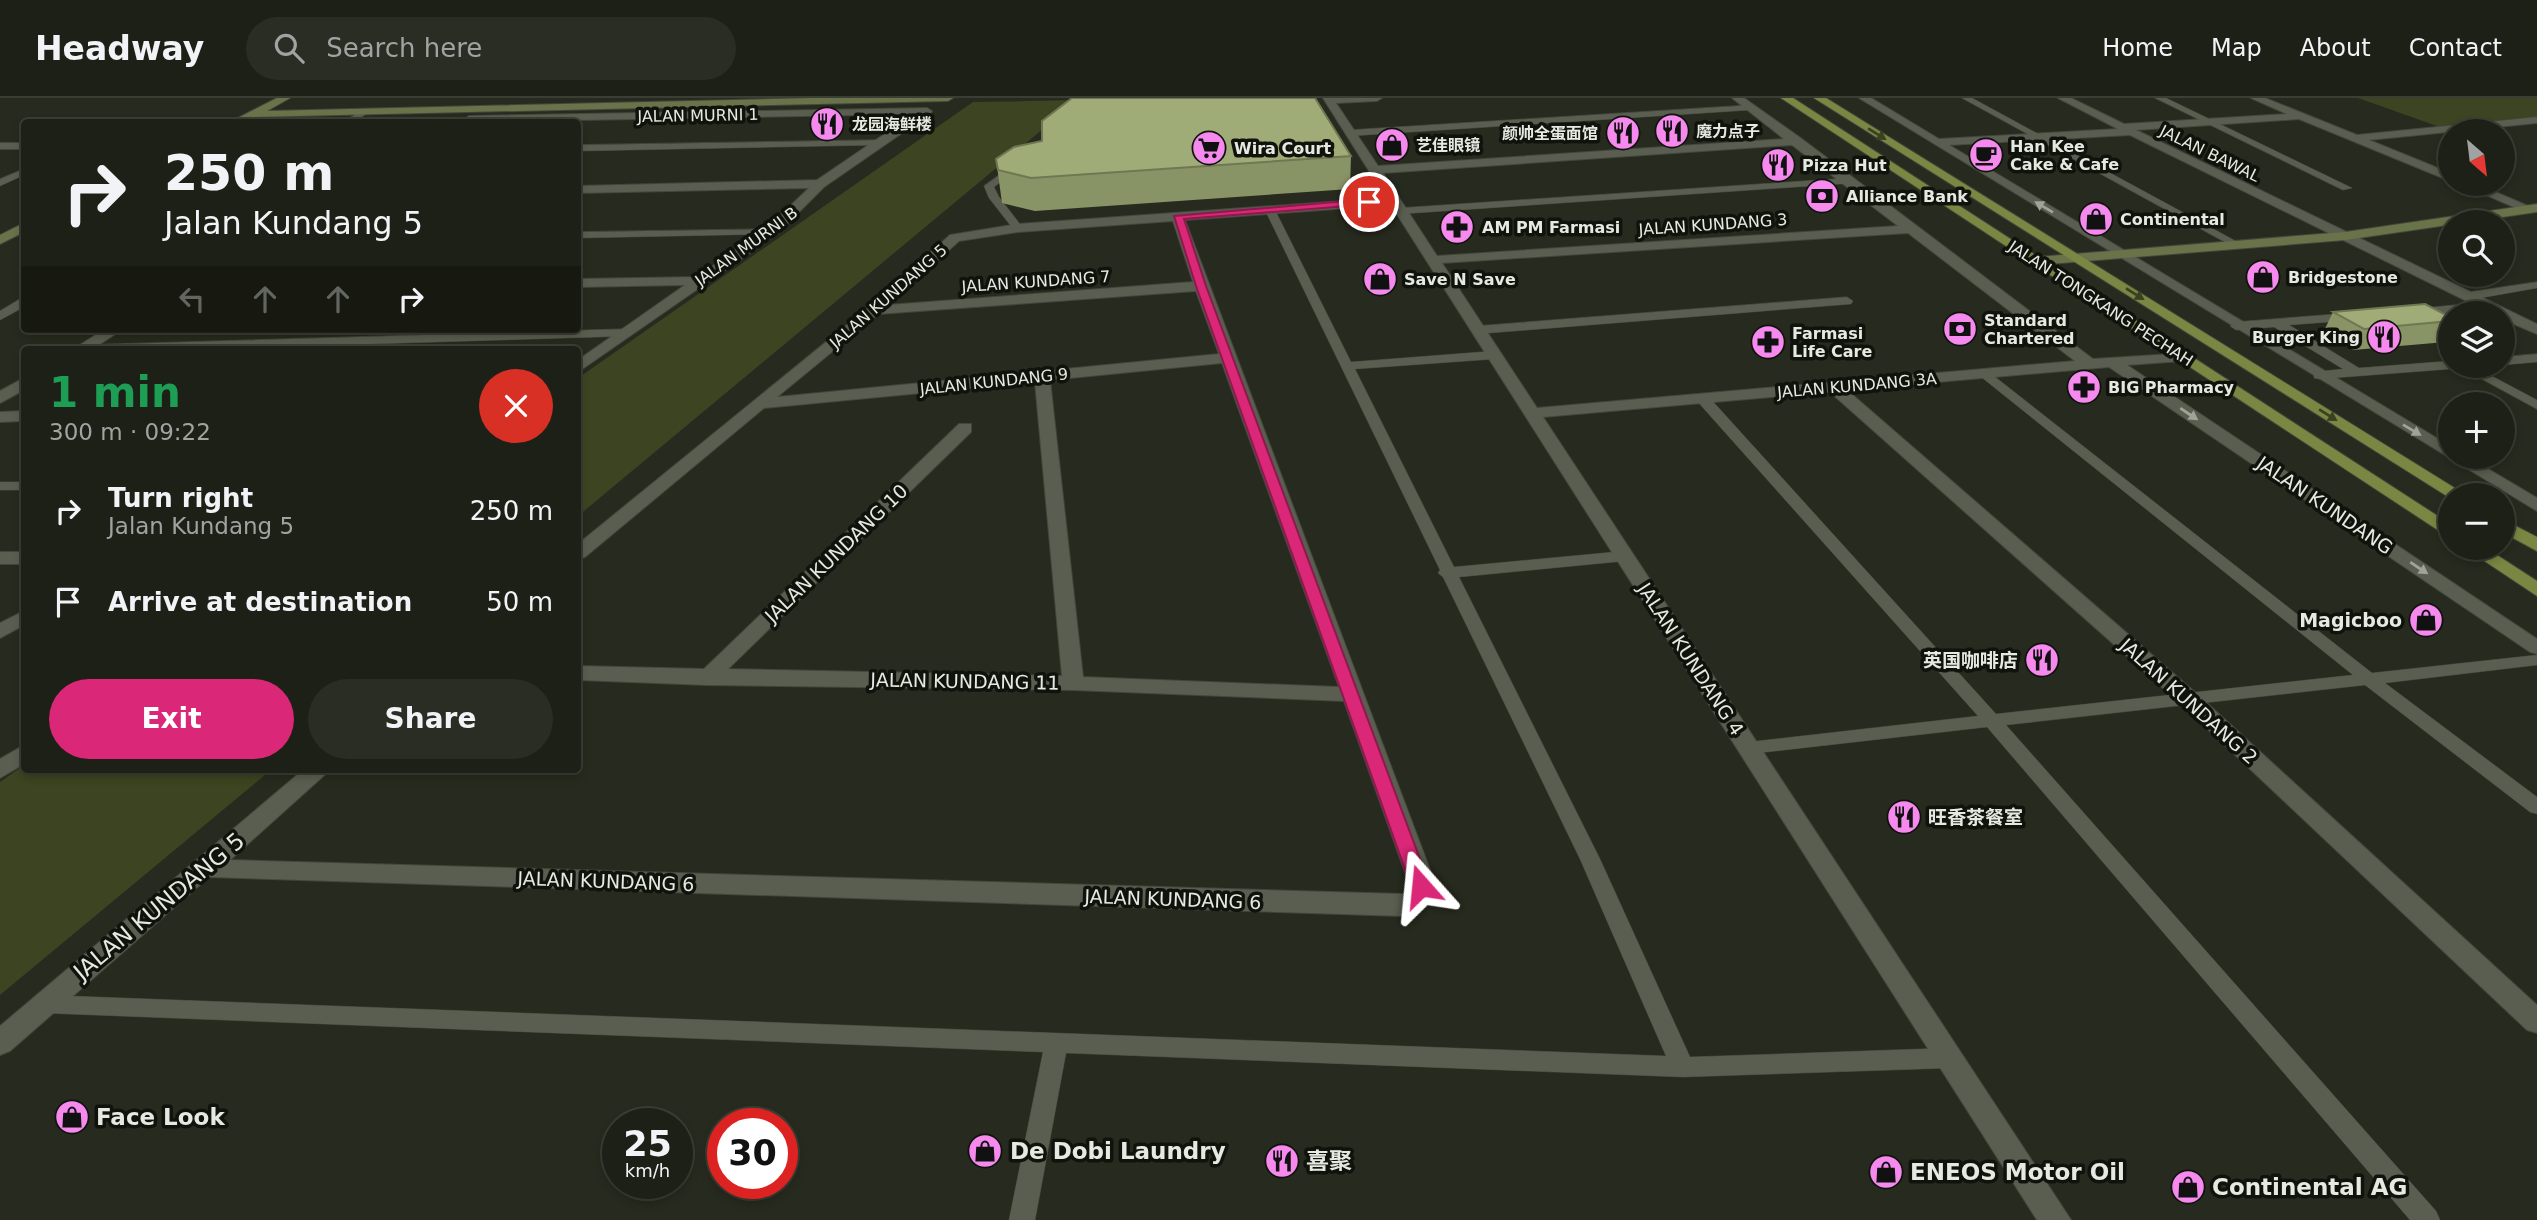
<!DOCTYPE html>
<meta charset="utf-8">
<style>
body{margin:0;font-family:"DejaVu Sans","Noto Sans SC",sans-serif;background:#2a2d23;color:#f1f3f6;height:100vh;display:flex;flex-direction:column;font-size:26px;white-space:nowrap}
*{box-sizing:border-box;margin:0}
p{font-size:23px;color:#a0a3a1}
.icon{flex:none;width:38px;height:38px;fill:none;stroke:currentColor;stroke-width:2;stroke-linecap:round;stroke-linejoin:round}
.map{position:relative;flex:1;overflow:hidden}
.details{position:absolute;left:21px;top:248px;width:560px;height:427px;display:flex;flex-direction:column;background:#1d2016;border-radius:7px;box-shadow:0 4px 10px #0003,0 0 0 2px #3b3e35}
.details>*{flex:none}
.top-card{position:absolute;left:21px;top:21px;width:560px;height:214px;border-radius:7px;box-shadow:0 4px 10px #0003,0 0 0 2px #3b3e35;background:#1d2016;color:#f1f3f6;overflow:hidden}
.needle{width:46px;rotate:152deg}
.buttons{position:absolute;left:2438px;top:21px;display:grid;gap:14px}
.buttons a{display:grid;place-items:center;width:77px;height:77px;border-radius:50%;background:#1d2016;box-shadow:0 4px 10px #0003,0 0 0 2px #3b3e35;font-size:35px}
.speed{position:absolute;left:602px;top:1010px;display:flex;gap:14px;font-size:35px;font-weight:700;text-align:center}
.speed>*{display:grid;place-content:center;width:91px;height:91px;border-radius:50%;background:#1d2016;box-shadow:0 4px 10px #0003,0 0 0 2px #3b3e35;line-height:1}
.speed small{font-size:18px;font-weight:400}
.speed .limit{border:10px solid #d22;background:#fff;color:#111}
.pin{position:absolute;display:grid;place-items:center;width:60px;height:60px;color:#fff;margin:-30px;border:4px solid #fff;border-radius:50%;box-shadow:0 2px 7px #0007}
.me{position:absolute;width:77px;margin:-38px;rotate:342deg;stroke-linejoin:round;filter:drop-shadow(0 0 5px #0008)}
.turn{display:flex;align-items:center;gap:24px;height:147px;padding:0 28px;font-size:32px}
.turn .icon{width:91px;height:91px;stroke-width:2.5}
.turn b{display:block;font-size:49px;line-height:60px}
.lanes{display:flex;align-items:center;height:66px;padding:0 28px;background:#0003;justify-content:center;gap:35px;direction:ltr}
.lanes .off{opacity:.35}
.round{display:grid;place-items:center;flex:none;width:74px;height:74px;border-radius:37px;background:#2a2d23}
.headline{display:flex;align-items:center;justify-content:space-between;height:119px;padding:0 28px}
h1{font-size:42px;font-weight:700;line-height:52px;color:#1e9e55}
.action{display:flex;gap:14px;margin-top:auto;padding:14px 28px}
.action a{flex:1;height:80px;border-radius:42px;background:#db2777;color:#fff;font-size:28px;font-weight:700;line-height:80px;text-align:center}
.action a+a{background:#2a2d23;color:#f1f3f6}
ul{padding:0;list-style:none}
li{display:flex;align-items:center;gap:21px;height:91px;padding:0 28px}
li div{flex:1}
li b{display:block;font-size:26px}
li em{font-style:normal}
header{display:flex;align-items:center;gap:42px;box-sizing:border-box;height:98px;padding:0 35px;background:#1d2016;border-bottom:2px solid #3b3e35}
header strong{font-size:33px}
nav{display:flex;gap:38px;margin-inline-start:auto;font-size:24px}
.search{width:490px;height:63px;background:#2a2d23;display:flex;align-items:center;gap:18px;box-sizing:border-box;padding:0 24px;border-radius:38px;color:#a0a3a1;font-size:26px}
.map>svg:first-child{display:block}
</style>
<header>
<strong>Headway</strong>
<div class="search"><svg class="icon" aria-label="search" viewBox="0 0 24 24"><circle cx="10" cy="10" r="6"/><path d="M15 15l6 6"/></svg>Search here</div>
<nav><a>Home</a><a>Map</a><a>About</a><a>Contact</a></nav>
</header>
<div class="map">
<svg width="2537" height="1122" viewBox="0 0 2537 1122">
<rect width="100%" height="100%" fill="#272a1e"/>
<path fill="#3c4421" d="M2358,0h179v24l-86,9z
M1078,2l-500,416v-138l395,-276z
M24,667v5h247l-271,225v-213z"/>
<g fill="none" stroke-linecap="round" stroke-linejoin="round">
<g stroke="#43463c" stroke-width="1">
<path id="lane" d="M1962,0h10l271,147 -9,2z
M2155,0h11l186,90 -9,2z
M1753,7l-3,5 -400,26 -5,-3 5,-3z
M361,13l7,2 -15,9h-10z
M881,42v4l-3,1 -300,6v-6z
M1016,65l5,3 -2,2 -25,19 5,10 24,31 -5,3 -4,-1 -25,-32 -5,-12z
M24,71v6l-24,11v-7z
M1850,80l4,1v4l-454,31 -5,-3 5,-3z
M1266,110l9,2 76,152 143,-11 6,4 -6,4 -139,10 99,198 171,-16 8,5 -8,5 -166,16 141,282 90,198 260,-9 8,3 4,7 -4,7 -8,3 -267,9 -617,-24 -31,167h-26l34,-168 -1000,-39 -8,-2 -3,-7 3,-7 8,-2 1623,61 -86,-197 -137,-282 -5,-4 2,-3 -175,-360z
M776,131v4l-4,1 -194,4v-6z
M2537,184v6l-68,12 -6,-4 6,-4z
M1847,199l6,4 -2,3 -374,30 -6,-4 6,-4z
M20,201h4v8l-24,13v-9z
M2487,204l4,1v6l-77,8 -6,-4 6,-4z
M2351,215l6,4 -2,3 -66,5 70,43 91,-7v5h6l-6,3 -131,10 -5,-1v-6l29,-3 -69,-42 -38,3 -6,-4 6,-4z
M626,231l6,4 -2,3 -453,14 -100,-1 6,-4z
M2537,256v8l-35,3v-8z
M2458,268h15l64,34v9z
M1985,271l387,304 165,-18v10l-152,18 152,114v17l-7,-2 -165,-127 -359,40 430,486 4,9h-30l-423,-493 -238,27 -9,-6 9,-6 229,-26 -281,-315v-6h10l289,319 357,-39 -373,-299v-6z
M0,384h24v8h-24z"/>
</g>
<g stroke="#43463c" stroke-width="2">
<path id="street" d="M1323,0h59l-5,3 -41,2 42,63 406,-27 -52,-41h12l58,41 291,220 95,-6 3,3 -8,5 -56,4 410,274v15l-7,-2 -421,-285 -262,23 350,304 340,311v28l-10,-3 -346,-326 -351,-312 -287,25 528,803h-34l-646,-1015 -206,15 247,655 2,11 -13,22 -19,8 -1193,-39 -199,174 -10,4v-29l303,-256h27l-100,90 1173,34 5,-8 -2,-11 -62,-174 -271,-11 -366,-5 -129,-5v-14l126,3 255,-245h12v8l-243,237 334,7 -27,-294 -271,26 -179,149 -7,2v-15l291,-237 81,-72 68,-11 368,-26zM1792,47l106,81 -461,30 -54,-83zM1173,123l20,61 -305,23 71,-64 59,-9zM1908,135l167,128 -538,47 -95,-145zM1196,193l23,63 -442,43 101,-83zM1222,265l117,324 -256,-10 -33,-297z
M1859,0h12l68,41 179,-10 -60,-31h13l53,26 163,-10 -36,-16h14l92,37 180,-18v6l-168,17 81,33v8l-151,-62 -163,11 401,194v10l-35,-15v-6h-11l-361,-178 -181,10 501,301v11h18l69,41v13z
M927,10l5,3 -1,2 -107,74 -47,47 -199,138v-12l107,-75 -107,2v-8l119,-2 70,-49 42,-40 -231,5v-7l239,-6 97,-66 -445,8 -5,-3 5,-3z
M0,45h24v6h-24z
M2461,86h16l58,25 -10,3z
M105,231h18l-32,21h-19z
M24,280v12l-24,13v-12z
M24,313v10l-24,1v-10z
M0,454h24v12h-24z
M24,513v14l-24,13v-15z
M24,647v19l-24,14v-19z"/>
</g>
<g stroke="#43463c" stroke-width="2">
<path id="secondary" d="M277,0h13l-23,13 546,-13h140l-5,3 -694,16 -11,5h-13z
M2537,106v8l-192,28 -308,25 -7,-4 7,-4 308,-25z
M24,125v9l-24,12v-9z"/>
</g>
<g stroke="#43463c" stroke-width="2">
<path id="primary" d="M1781,0h12l657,426v14z
M1814,0h12l640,397h-16v3z
M2502,421l35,18v14l-35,-19z
M2465,450h21l51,33v15z"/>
</g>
<use href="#lane" fill="#5a5e50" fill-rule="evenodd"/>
<use href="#street" fill="#5a5e50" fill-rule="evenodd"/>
<use href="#secondary" fill="#697349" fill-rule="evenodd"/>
<use href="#primary" fill="#798742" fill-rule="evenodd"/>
</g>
<path fill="#899466" d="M1042,43l309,15 -1,33 -315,22 -33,-8 -6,-44z
M2333,214l117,5v16l-4,9 -93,8 -30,-17z"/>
<path fill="#9fac77" stroke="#6f7853" stroke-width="2" d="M1072,0h243l36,58 -320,22 -33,-8 -2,-11 18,-12 28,-6v-20z
M2425,206l25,13v4l-86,8 -31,-17z"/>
<defs><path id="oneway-solid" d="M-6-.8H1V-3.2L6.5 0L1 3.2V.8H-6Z" transform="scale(1.75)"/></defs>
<g fill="#3a4122">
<use href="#oneway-solid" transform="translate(1877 36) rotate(32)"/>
<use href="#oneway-solid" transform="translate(2135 196) rotate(32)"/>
<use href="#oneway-solid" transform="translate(2328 317) rotate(32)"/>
</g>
<g fill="#a0a498">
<use href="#oneway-solid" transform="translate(2044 109) rotate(-149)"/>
<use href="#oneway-solid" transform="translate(2189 316) rotate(34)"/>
<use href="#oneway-solid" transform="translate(2412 332) rotate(31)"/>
<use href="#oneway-solid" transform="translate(2419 470) rotate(34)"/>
</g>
<path fill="#db2777" stroke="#8e194d" stroke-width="2" d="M1369,101l4,5 -189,15 22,67 224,600 -9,7 -10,-7 -215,-600 -22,-70z"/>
<defs>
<g id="restaurant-disc" transform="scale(1.75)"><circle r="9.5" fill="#f689ee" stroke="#10120c"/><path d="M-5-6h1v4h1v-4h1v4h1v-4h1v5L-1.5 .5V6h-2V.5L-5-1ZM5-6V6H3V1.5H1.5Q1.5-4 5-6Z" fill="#111"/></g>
<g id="shop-disc" transform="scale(1.75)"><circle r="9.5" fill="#f689ee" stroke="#10120c"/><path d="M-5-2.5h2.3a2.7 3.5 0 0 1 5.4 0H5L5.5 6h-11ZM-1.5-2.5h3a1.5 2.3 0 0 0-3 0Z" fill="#111"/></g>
<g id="supermarket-disc" transform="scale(1.75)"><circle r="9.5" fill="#f689ee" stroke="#10120c"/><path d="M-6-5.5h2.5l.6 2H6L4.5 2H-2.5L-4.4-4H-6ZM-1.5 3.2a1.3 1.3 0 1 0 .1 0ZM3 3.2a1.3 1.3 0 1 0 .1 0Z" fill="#111"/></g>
<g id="cafe-disc" transform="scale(1.75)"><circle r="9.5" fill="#f689ee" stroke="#10120c"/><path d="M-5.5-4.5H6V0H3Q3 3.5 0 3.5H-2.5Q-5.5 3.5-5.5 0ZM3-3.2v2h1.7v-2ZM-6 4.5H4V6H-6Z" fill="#111"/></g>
<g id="bank-disc" transform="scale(1.75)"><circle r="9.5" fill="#f689ee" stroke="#10120c"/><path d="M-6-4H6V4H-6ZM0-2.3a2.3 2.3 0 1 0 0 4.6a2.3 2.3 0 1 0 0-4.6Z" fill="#111"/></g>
<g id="pharmacy-disc" transform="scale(1.75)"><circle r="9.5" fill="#f689ee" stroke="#10120c"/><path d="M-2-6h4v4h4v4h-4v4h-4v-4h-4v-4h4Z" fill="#111"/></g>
</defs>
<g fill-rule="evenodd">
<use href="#restaurant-disc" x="827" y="26"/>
<use href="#restaurant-disc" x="1672" y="33"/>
<use href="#restaurant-disc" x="1623" y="35"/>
<use href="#shop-disc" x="1392" y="47"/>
<use href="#supermarket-disc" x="1209" y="50"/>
<use href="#cafe-disc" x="1986" y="57"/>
<use href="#restaurant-disc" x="1778" y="67"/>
<use href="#bank-disc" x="1822" y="98"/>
<use href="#shop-disc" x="2096" y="121"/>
<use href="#pharmacy-disc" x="1457" y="129"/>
<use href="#shop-disc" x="2263" y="179"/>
<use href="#shop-disc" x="1380" y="181"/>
<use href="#bank-disc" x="1960" y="231"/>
<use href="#restaurant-disc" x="2384" y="239"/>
<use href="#pharmacy-disc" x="1768" y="244"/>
<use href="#pharmacy-disc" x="2084" y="289"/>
<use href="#shop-disc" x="2426" y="522"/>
<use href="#restaurant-disc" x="2042" y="562"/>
<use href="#restaurant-disc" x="1904" y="719"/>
<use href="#shop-disc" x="72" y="1019"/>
<use href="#shop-disc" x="985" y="1053"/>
<use href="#restaurant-disc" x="1282" y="1063"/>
<use href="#shop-disc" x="1886" y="1074"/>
<use href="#shop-disc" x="2188" y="1089"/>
</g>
<g text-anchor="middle" stroke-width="7" stroke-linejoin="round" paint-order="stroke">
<g font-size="16" fill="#e6e9e1" stroke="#10120c">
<text transform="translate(698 17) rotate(-1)" y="6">JALAN MURNI 1</text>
<text transform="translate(2210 55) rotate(26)" y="6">JALAN BAWAL</text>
<text transform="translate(1713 126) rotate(-4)" y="6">JALAN KUNDANG 3</text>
<text transform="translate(746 148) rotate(-36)" y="6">JALAN MURNI B</text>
<text transform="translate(1036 183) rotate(-4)" y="6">JALAN KUNDANG 7</text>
<text transform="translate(888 198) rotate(-41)" y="6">JALAN KUNDANG 5</text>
<text transform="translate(2101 205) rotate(33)" y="6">JALAN TONGKANG PECHAH</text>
<text transform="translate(994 283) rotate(-6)" y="6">JALAN KUNDANG 9</text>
<text transform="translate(1857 287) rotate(-5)" y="6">JALAN KUNDANG 3A</text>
</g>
<g font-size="16" font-weight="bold" fill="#e6e9e1" stroke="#10120c" text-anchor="start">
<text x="852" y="32">龙园海鲜楼</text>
<text x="1696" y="39">魔力点子</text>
<text x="1598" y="41" text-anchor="end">颜帅全蛋面馆</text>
<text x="1416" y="53">艺佳眼镜</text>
<text x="2010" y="54">Han Kee<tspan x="2010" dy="18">Cake &amp; Cafe</tspan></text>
<text x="1234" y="56">Wira Court</text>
<text x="1802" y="73">Pizza Hut</text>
<text x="1846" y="104">Alliance Bank</text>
<text x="2120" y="127">Continental</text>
<text x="1482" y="135">AM PM Farmasi</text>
<text x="2288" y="185">Bridgestone</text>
<text x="1404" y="187">Save N Save</text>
<text x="1984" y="228">Standard<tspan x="1984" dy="18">Chartered</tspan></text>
<text x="1792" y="241">Farmasi<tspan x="1792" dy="18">Life Care</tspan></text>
<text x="2360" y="245" text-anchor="end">Burger King</text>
<text x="2108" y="295">BIG Pharmacy</text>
</g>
<g font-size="19" fill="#e6e9e1" stroke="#10120c">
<text transform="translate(2325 407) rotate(34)" y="7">JALAN KUNDANG</text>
<text transform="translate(836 455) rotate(-44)" y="7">JALAN KUNDANG 10</text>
<text transform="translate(1691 561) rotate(57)" y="7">JALAN KUNDANG 4</text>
<text transform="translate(965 583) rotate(1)" y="7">JALAN KUNDANG 11</text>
<text transform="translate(2189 603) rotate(42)" y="7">JALAN KUNDANG 2</text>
<text transform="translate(606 783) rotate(2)" y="7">JALAN KUNDANG 6</text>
<text transform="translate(1173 801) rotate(2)" y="7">JALAN KUNDANG 6</text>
</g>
<g font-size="19" font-weight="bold" fill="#e6e9e1" stroke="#10120c" text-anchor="end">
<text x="2402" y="529">Magicboo</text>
<text x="2018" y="569">英国咖啡店</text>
<text x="1928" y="726" text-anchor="start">旺香茶餐室</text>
</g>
<g font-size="23" fill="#e6e9e1" stroke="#10120c">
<text transform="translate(159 808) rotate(-40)" y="8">JALAN KUNDANG 5</text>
</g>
<g font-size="23" font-weight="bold" fill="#e6e9e1" stroke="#10120c" text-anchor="start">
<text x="96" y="1027">Face Look</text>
<text x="1010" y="1061">De Dobi Laundry</text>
<text x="1306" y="1071">喜聚</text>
<text x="1910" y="1082">ENEOS Motor Oil</text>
<text x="2212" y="1097">Continental AG</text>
</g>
</g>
</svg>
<div class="buttons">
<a><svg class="needle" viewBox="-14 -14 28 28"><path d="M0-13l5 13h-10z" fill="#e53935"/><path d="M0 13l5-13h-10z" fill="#a0a3a1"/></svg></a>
<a><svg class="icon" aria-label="search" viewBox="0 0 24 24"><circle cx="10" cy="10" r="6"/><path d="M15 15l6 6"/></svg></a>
<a><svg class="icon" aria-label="layers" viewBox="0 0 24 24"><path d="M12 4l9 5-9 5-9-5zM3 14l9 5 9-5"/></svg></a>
<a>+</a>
<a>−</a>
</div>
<div class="speed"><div>25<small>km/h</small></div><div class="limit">30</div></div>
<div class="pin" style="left:1369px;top:104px;background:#d93025"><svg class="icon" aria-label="arrive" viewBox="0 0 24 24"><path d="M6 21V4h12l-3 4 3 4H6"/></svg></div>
<svg class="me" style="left:1421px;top:788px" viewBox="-20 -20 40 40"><path d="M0-17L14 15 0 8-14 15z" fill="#db2777" stroke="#fff" stroke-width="4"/></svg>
<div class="top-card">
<div class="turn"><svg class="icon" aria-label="right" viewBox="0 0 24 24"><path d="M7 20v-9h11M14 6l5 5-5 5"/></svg><div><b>250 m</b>Jalan Kundang 5</div></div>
<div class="lanes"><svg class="icon off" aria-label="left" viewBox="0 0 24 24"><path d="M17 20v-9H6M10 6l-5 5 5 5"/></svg><svg class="icon off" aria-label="ahead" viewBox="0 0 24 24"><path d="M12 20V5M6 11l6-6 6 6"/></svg><svg class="icon off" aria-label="ahead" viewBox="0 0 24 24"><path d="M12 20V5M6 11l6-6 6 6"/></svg><svg class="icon" aria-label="right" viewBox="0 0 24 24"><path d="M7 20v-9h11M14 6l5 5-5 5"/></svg></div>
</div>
<section class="details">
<div class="headline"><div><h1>1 min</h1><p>300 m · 09:22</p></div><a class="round" style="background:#d93025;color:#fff"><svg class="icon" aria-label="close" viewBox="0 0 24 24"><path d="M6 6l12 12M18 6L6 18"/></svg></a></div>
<ul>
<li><svg class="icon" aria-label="right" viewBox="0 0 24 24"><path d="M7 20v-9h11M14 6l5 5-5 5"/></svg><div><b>Turn right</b><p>Jalan Kundang 5</p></div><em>250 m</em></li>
<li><svg class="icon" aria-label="arrive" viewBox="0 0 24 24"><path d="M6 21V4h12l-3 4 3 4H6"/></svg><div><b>Arrive at destination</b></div><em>50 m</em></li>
</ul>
<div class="action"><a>Exit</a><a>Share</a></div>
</section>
</div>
